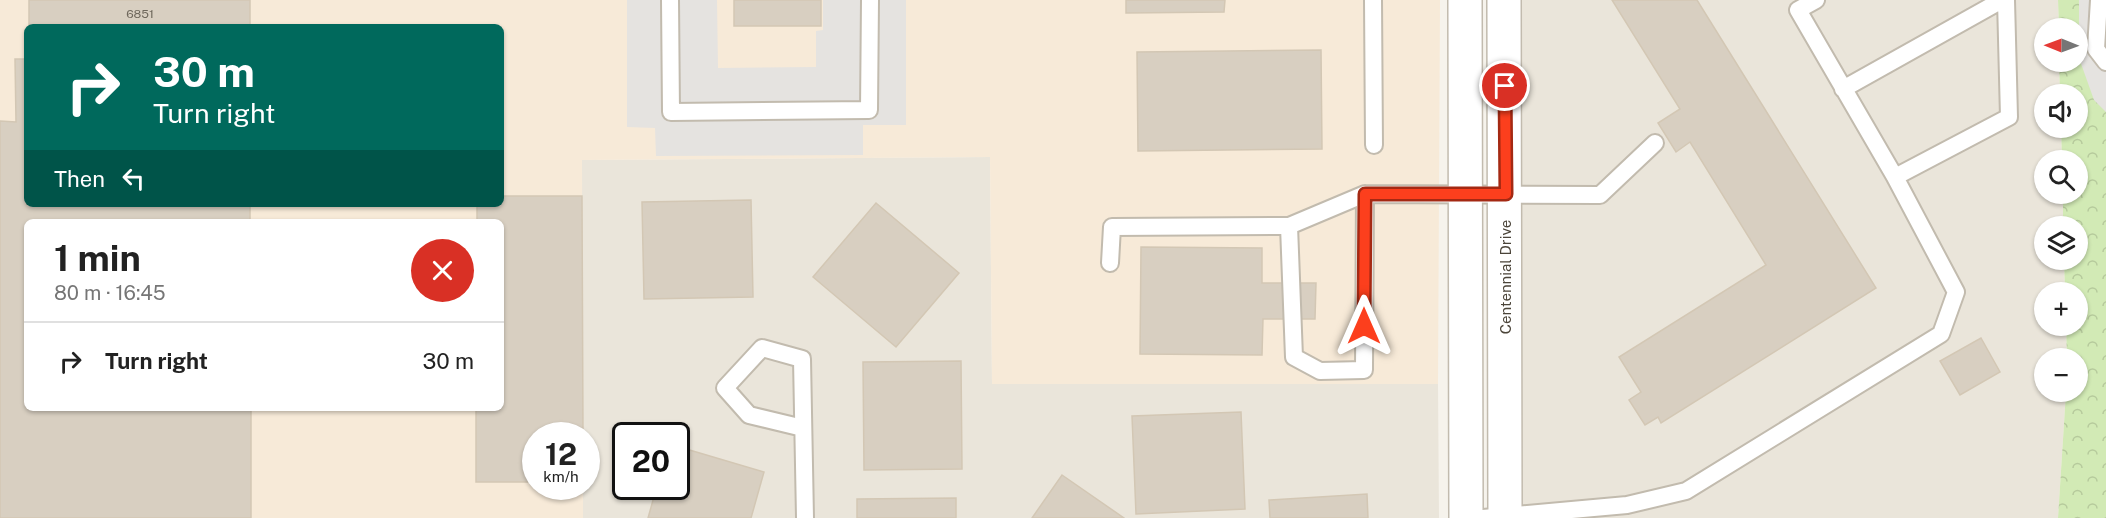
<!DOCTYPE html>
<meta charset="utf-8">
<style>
body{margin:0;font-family:"Public Sans",sans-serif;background:#f6f6f6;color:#222;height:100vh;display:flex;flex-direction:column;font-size:22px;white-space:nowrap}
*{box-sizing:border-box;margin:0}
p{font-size:20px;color:#767676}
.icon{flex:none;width:33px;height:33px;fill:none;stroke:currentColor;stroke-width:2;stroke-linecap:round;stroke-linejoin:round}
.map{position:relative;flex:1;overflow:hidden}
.drawer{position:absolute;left:24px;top:219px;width:480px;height:192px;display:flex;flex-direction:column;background:#fff;border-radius:9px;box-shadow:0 2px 4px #0004}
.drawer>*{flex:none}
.banner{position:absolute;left:24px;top:24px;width:480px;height:183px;border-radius:9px;box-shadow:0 2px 4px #0004;background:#00695c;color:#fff;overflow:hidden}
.needle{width:39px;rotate:271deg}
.buttons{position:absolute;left:2034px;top:18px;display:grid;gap:12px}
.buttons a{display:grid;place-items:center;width:54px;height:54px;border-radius:50%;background:#fff;box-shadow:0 2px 4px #0004;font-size:30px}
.speed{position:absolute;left:522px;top:422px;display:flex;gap:12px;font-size:30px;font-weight:700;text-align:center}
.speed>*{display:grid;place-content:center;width:78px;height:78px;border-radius:50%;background:#fff;box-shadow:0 2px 4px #0004;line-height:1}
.speed small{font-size:15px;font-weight:400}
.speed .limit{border:3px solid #111;border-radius:9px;background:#fff;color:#111}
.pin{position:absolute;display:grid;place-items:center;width:51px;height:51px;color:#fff;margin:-26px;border:3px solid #fff;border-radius:50%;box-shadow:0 2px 6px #0007}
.me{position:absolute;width:66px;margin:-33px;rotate:0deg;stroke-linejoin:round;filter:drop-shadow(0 0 4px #0008)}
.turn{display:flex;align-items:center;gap:21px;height:126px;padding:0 30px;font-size:27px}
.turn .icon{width:78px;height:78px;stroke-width:2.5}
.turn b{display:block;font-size:42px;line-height:51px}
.then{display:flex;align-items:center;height:57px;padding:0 30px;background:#0003;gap:12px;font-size:22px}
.round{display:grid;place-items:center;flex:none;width:63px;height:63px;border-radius:32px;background:#f6f6f6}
.summary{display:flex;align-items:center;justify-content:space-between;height:102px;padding:0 30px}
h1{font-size:36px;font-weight:700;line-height:45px}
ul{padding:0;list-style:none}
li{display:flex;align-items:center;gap:18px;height:78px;padding:0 30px;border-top:2px solid #e0e0e0}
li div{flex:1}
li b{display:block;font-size:22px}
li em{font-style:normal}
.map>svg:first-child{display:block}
</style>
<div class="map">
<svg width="2106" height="518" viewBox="0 0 2106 518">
<defs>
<pattern id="forest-crowns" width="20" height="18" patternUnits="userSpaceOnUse" patternTransform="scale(1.5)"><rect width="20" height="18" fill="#d2eab5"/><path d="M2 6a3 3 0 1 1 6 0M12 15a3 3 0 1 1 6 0" fill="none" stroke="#b6ca9c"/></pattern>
</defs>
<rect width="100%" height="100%" fill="#f6f3ec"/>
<path fill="#eae5da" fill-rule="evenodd" d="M1520,0h538l1,28h-15v34h15l1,32h-16v34h17l1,32h-18v34h19v32h-19v34h20l1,32h-21v34h22l1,32h-23v34h22l-8,126h-537z
M990,157l2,227h446l1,134h-856v-32h3v-51h-3l-2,-275zM626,435h50v51h-50z"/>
<path fill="#f7ead8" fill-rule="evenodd" d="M0,0h1440l-2,384h-446l-2,-227 -408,3 1,275h-47v51h47v32h-583zM27,27h474v177h-474zM27,222h474v186h-474z"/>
<path fill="url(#forest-crowns)" d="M2058,0h48v518h-48l8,-126h12v-34h-11l-1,-32h12v-34h-13l-1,-32h14v-34h-15v-32h15v-34h-16l-1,-32h17v-34h-18l-1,-32h19v-34h-19z"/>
<path fill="#e5e3e0" d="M627,0h90l1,68 98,-1v-36l7,-1v-30h83v125h-43v30l-207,1 -1,-28 -28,-1z
M2079,0h27v112l-12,-12 -15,-42z"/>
<path fill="#d8cfc1" stroke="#d3c7b4" stroke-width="1.5" d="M29,0h221v27h-221z
M734,0h87v26h-87z
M1126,0h99l-1,12 -98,1z
M1612,0h85l179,288 -215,135 -3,-6 -13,8 -16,-25 12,-8 -22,-35 147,-92 -76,-123 -14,10 -18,-29 22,-14z
M1321,50l1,99 -184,2 -1,-99z
M15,59h12v145h223v18h-223v186h224v110h-251v-397l16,1z
M501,196h81l1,239h-47v47h-60v-74h25v-186h-24v-18h24z
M751,200l2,97 -109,2 -2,-97z
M876,203l83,70 -63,74 -83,-70z
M1141,247l121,1v35h54l-1,36h-52l-1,36 -122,-1z
M1981,338l19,34 -40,23 -20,-34z
M961,361l1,108 -98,1 -1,-108z
M1241,412l4,97 -109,5 -4,-98z
M676,446l88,26 -13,46h-103l9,-32h19z
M1062,475l62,43h-92z
M1367,494l1,24h-98l-1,-18z
M956,498v20h-99v-19z"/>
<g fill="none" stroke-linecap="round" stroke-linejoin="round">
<g stroke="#c2bbae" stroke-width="20">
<path id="lane" d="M670,0l1,112 198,-2 1,-110
M1373,0l1,145
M2099,0l-3,49 10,13
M1843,89l159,-89
M1895,177l114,-60 -3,-117
M1289,226l5,131 26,14 44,-1 1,-176
M1110,263l2,-36 177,-1 76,-32 235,1 55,-52
M803,428l-54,-13 -24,-27 37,-40 40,11 3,159
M1483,518l144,-13 59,-14 255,-157 15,-42 -61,-115 -97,-167 18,-10"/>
</g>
<g stroke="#c2bbae" stroke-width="36">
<path id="street" d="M1465,0l1,518
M1504,0l1,518"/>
</g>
<use href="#lane" stroke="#fff" stroke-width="16"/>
<use href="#street" stroke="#fff" stroke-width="33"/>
</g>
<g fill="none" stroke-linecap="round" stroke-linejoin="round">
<g stroke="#a42913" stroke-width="15">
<path id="route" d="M1364,326l1,-132h141l-1,-108"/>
</g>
<use href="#route" stroke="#fc3f1d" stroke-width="10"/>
</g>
<g text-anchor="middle" stroke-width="4.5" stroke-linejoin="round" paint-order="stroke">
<g font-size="12" fill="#6e675b">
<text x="140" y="18">6851</text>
</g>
<g font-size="15" fill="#4b4439" stroke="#fff">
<text transform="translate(1506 277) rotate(-90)" y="5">Centennial Drive</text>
</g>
</g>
</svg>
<div class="buttons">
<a><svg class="needle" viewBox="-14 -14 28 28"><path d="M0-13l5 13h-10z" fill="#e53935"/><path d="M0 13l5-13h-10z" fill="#767676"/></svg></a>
<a><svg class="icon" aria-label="sound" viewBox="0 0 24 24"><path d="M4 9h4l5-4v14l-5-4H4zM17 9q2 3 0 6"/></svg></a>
<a><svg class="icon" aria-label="search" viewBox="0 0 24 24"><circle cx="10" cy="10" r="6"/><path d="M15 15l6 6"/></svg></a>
<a><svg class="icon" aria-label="layers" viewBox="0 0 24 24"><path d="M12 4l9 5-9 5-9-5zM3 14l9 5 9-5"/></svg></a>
<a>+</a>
<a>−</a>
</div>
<div class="speed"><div>12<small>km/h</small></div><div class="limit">20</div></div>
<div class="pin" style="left:1505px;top:86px;background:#d93025"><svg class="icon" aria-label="arrive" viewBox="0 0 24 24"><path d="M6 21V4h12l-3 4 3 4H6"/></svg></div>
<svg class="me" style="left:1364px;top:326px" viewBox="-20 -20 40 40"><path d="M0-17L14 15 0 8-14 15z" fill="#fc3f1d" stroke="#fff" stroke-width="4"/></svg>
<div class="banner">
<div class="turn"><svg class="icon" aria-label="right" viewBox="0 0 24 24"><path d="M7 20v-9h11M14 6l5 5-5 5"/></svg><div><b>30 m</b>Turn right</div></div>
<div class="then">Then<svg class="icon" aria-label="left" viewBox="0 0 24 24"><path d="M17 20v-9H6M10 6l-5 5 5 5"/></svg></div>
</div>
<section class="drawer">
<div class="summary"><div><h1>1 min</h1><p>80 m · 16:45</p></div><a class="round" style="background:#d93025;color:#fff"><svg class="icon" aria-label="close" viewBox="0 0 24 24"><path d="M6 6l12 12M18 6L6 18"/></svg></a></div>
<ul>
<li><svg class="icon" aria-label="right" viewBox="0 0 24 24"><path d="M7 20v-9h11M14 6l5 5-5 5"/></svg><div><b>Turn right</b></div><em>30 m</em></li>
</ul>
</section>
</div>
